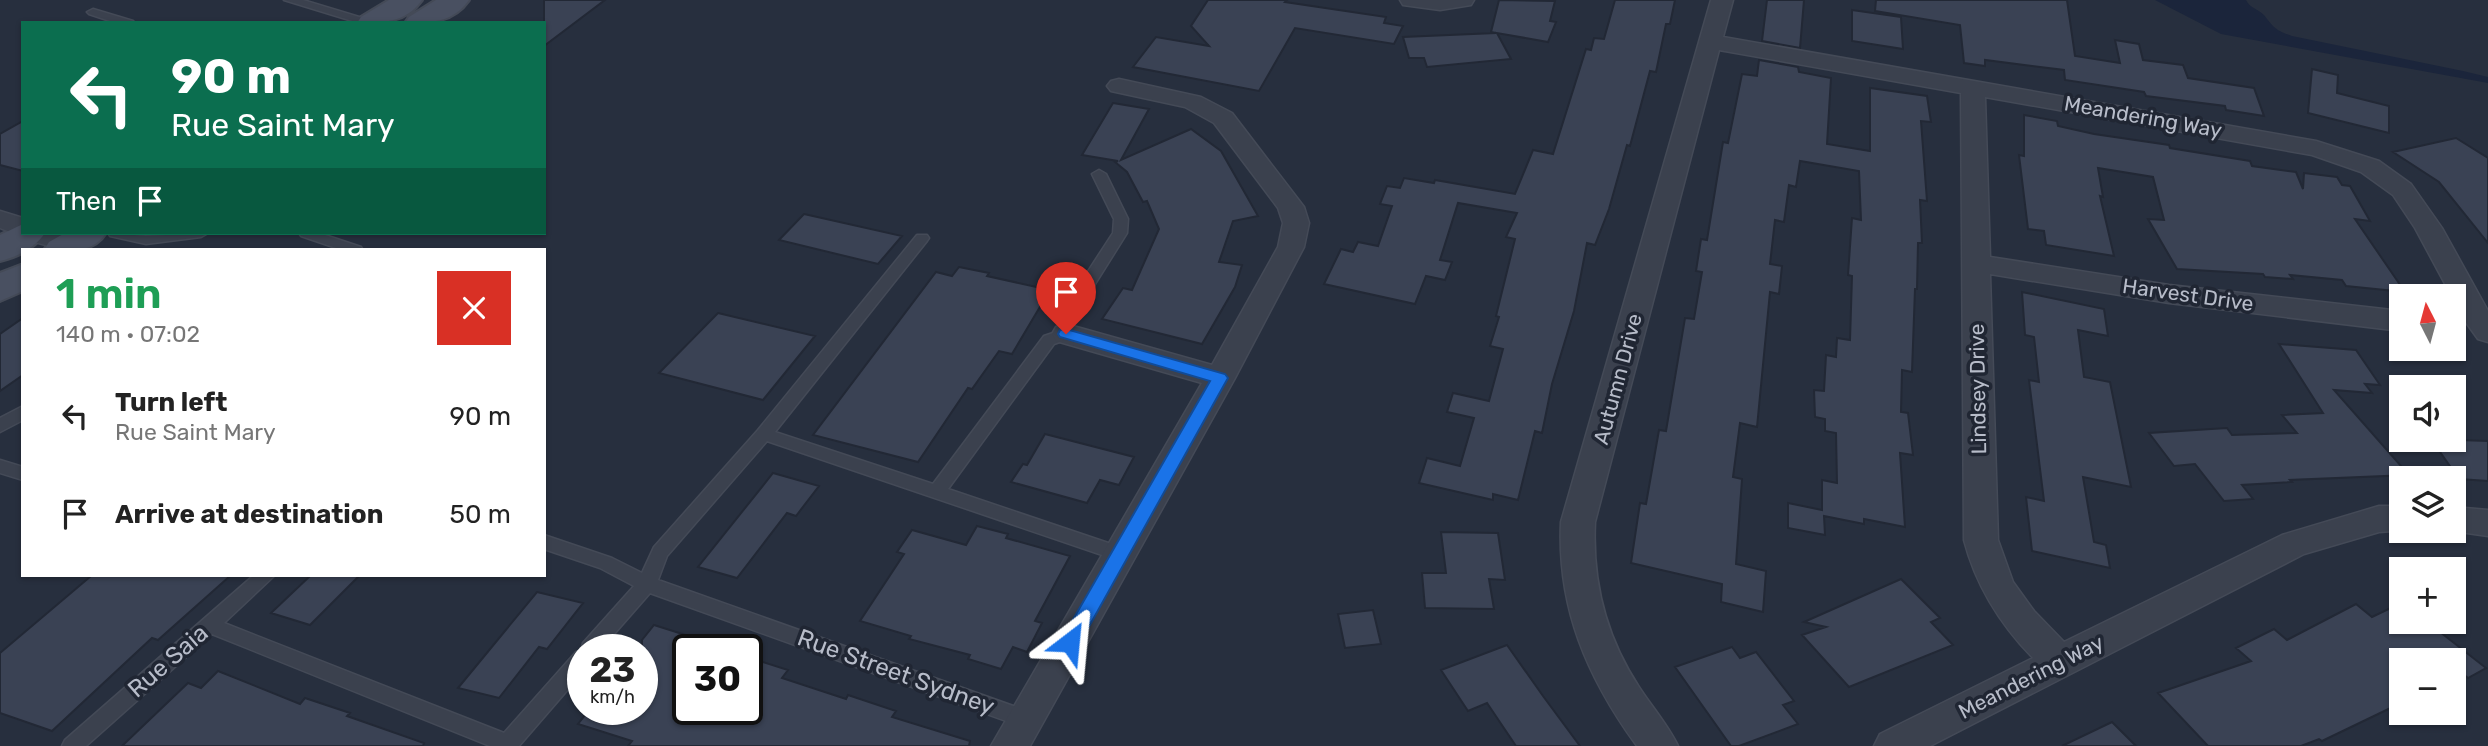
<!DOCTYPE html>
<meta charset="utf-8">
<style>
body{margin:0;font-family:Rubik,sans-serif;background:#f2f2f2;color:#222;height:100vh;display:flex;flex-direction:column;font-size:26px;white-space:nowrap}
*{box-sizing:border-box;margin:0}
p{font-size:23px;color:#767676}
.icon{flex:none;width:38px;height:38px;fill:none;stroke:currentColor;stroke-width:2;stroke-linecap:round;stroke-linejoin:round}
.map{position:relative;flex:1;overflow:hidden}
.panel{position:absolute;left:21px;top:248px;width:525px;height:329px;display:flex;flex-direction:column;background:#fff;border-radius:0px;box-shadow:0 2px 5px #0004}
.panel>*{flex:none}
.hud{position:absolute;left:21px;top:21px;width:525px;height:214px;border-radius:0px;box-shadow:0 2px 5px #0004;background:#0b6e4f;color:#fff;overflow:hidden}
.needle{width:46px;rotate:354deg}
.fabs{position:absolute;left:2389px;top:284px;display:grid;gap:14px}
.fabs a{display:grid;place-items:center;width:77px;height:77px;border-radius:0px;background:#fff;box-shadow:0 2px 5px #0004;font-size:35px}
.speed{position:absolute;left:567px;top:634px;display:flex;gap:14px;font-size:35px;font-weight:700;text-align:center}
.speed>*{display:grid;place-content:center;width:91px;height:91px;border-radius:50%;background:#fff;box-shadow:0 2px 5px #0004;line-height:1}
.speed small{font-size:18px;font-weight:400}
.speed .limit{border:4px solid #111;border-radius:10px;background:#fff;color:#111}
.pin{position:absolute;display:grid;place-items:center;width:60px;height:60px;color:#fff;margin:-72px -30px;border-radius:50% 50% 50% 0;rotate:-45deg;box-shadow:0 0 7px #0007}
.pin .icon{rotate:45deg}
.me{position:absolute;width:77px;margin:-38px;rotate:29deg;stroke-linejoin:round;filter:drop-shadow(0 0 5px #0008)}
.turn{display:flex;align-items:center;gap:24px;height:147px;padding:0 35px;font-size:32px}
.turn .icon{width:91px;height:91px;stroke-width:2.5}
.turn b{display:block;font-size:49px;line-height:60px}
.then{display:flex;align-items:center;height:66px;padding:0 35px;background:#0003;gap:14px;font-size:26px}
.round{display:grid;place-items:center;flex:none;width:74px;height:74px;border-radius:0px;background:#f2f2f2}
.headline{display:flex;align-items:center;justify-content:space-between;height:119px;padding:0 35px}
h1{font-size:42px;font-weight:600;line-height:52px;color:#1e9e55}
ul{padding:0;list-style:none}
li{display:flex;align-items:center;gap:21px;height:98px;padding:0 35px}
li div{flex:1}
li b{display:block;font-size:26px}
li em{font-style:normal}
.map>svg:first-child{display:block}
</style>
<div class="map">
<svg width="2488" height="746" viewBox="0 0 2488 746">
<rect width="100%" height="100%" fill="#272f3e"/>
<path fill="#1b253b" d="M2155,0h91c4,8 12,9 18,15 10,13 11,15 28,21l171,35 25,6v6l-267,-49z"/>
<path fill="#3a4254" stroke="#222835" stroke-width="2" d="M544,0h61l-61,46z
M1208,0h79l-2,2 101,15 -2,6 19,3 -9,18 -99,-16 -36,63 -126,-24 23,-30 53,9 -18,-20z
M1499,0l56,1 -5,20 6,1 -8,20 -51,-9 14,26 -84,8 -3,-9h-15l-6,-21 93,-4 -5,-1z
M1615,0h60l-5,24h-4l-10,48 -6,-1 -20,75 -3,-1 -18,64 -14,36 -8,-2 -13,68 -22,73 -10,49 -7,-2 -17,69 -25,-6v6l-74,-17 8,-25 33,8 14,-48 -27,-6 6,-19 36,8 14,-52 -13,-3 9,-29 -3,-1 19,-77 -9,-2 11,-24 -59,-10 -18,57 12,2 -7,18 -19,-4 -11,28 -91,-20 17,-35 12,3 5,-10 20,4 14,-40 -12,-2 7,-18 13,2 4,-10 30,5 1,-3 80,14 18,-44 20,4 33,-105 5,1 3,-12 10,1z
M1767,0h37l-4,48 -38,-7z
M1876,0h191l8,56 45,7 -5,-23 24,4 4,16 40,5 5,13 66,10 10,28 -38,-6 -1,-4 -79,-10 -2,-4 -79,-12 -1,-10 -79,-10v6l-21,-3 -4,-38 -85,-14z
M1852,10l49,7 2,32 -51,-8z
M1759,60l39,7 1,5 32,6 -4,66 43,7v-63l57,8 4,26 -10,-1 6,80 -7,-1 2,43h-4l-1,46h-2l-3,83 -10,-2 -1,42 7,1 5,42 -13,-2 5,74 -41,-8v5l-40,-8 1,19 -37,-7v-25l34,7v-30l15,3 -1,-50 -11,-2v-12l-10,-2 -1,-27 10,1 2,-36 10,2 1,-19 13,2 2,-64 -4,-1 4,-57 9,2 -2,-49 -59,-10 -4,26 -7,-2 -5,37 -9,-2 -5,44 12,2 -3,28 -9,-2 -13,135 -17,-4 -7,54 9,2 -6,85 30,7 -3,41 -42,-10 1,-18 -91,-21 9,-60 6,1 13,-74 7,1 19,-113 9,1 8,-47 -6,-1 5,-32 6,1 16,-98 5,1 14,-69 15,2z
M2312,69l26,6 -1,18 52,13v27l-81,-20z
M1113,103l36,6 -28,51 70,-31 30,22 37,65 -25,5 -14,41 23,3 -7,22 -33,57 -100,-25 21,-31 9,2 27,-61 -12,-28 -4,1 -16,-30 -12,-10 3,-1 -36,-6z
M2024,115l33,6 1,5 36,8 75,11 1,3 80,13 2,5 44,6 7,17 1,-16 33,4 5,8 8,1 20,35 -15,-2 50,73 -59,-6 -4,-6 -52,-5 3,4 -28,-2 -2,-3 -86,-5 -29,-50 16,1 -11,-43 -55,-9 5,29 -3,-1 14,60 -68,-11 -2,-14 -16,-2 -9,-74 5,1z
M23,121v50l-23,-6v-31z
M2456,138l32,20v85l-49,-61 -46,-30z
M804,214l98,22 -24,28 -99,-24z
M959,267l30,6 -2,3 63,14 -38,64 -13,-3 -27,38 -4,-1 -50,74 -105,-27 123,-163 16,4z
M2022,292l82,17 4,27 -30,-6 6,47 26,5 21,105 -48,-10 11,65 12,3 4,23 -78,-17 -6,-54 18,4 -15,-121 10,2 -5,-45 -9,-2z
M718,313l97,23 -52,64 -104,-27z
M23,318v57l-23,16v-57z
M2279,344l77,6 24,35 -15,-1 7,9 -38,-3 75,85 -119,5 2,2 -50,3 11,14 -29,2 -29,-37 -21,2 -25,-33 78,-5 5,7 65,-2 -15,-18 41,-2z
M1045,434l89,23 -15,28 -19,-5 -13,23 -76,-21 12,-18 4,1z
M2431,439l57,2v40l-29,-2z
M773,473l46,13 -23,30 -9,-3 -50,65 -39,-11z
M977,526l31,8 -2,4 64,18 -35,65 7,2 -15,29 -14,-5 -12,22 -33,-10 2,-4 -61,-16 2,-3 -51,-15 44,-67 -7,-2 15,-22 54,15z
M1441,532l57,1 7,47 -16,-1 5,30 -69,-1 -3,-35h24z
M91,576h139l-72,64 -6,-2 -100,93 -52,-18v-60z
M310,576h49l-49,49 -39,-12z
M1901,579l39,39 -9,4 22,23 -104,42 -47,-52 24,-8 -22,-5z
M537,592l46,11 -36,46 -8,-2 -40,51 -41,-10z
M2401,603v18h25l60,47 -18,10 -14,-11v-7h-53v43l-79,38 -3,-2 -18,7h-93l-50,-53 93,-32 -15,-13 38,-19 13,11 69,-36 16,13z
M1373,610l8,34 -36,4 -7,-34z
M654,625l38,12 -4,5v67h59v-52l41,13 -6,8 64,21 2,-4 48,16 -4,6 78,24 -1,5h-341l4,-5 -54,-17 12,-15h52v-69z
M1507,645l36,51 37,50h-64l-29,-43 -19,8 -27,-41z
M1732,647l8,11 16,-6 38,49 -11,4 15,19 -59,22h-8l-56,-79z
M218,671l82,33 5,-6 45,15 -3,3 77,27 -1,3h-301l66,-63 13,5z
M2112,722l24,24h-74z"/>
<g fill="none" stroke-linecap="round" stroke-linejoin="round">
<g stroke="#444a57" stroke-width="3">
<path id="lane" d="M284,0h19l76,23h-20z
M93,9l40,12 2,2h-19l-27,-9 -2,-2z
M1099,170l7,4 22,45 -1,14 -52,83 -4,22 -17,6 -106,145 178,60 3,5 -3,5 -6,2 -6,-2 -347,-118 -100,115 -9,24 375,133 3,6 -3,6 -7,3 -376,-135 -49,56h-18v23l-64,74h-29l-278,-112 -126,112h-24l3,-6 188,-164h21l-50,47 280,110 72,-81 5,-1 2,-8 51,-57 -34,-18 -56,-19v-14l68,23 30,15 12,-26 104,-117 159,-195h10l2,3 -2,3 -152,191 158,52 111,-148 15,-5v-15l54,-83 1,-14 -22,-45z
M108,233l38,3 62,-3 -7,4 -55,7 -36,-8z
M299,233h20l42,14 2,3h-21l-41,-14z
M23,406v14l-23,12v-14z
M0,460l23,7v13l-23,-7z"/>
</g>
<g stroke="#444a57" stroke-width="3">
<path id="street" d="M1400,0h74l-3,5 -31,5 -37,-5z
M1711,0h22l-10,37 593,104 63,20 32,23 31,44 46,83v31l-10,-3 -13,-18 -50,-93 -22,-33 -32,-23 -49,-17 -327,-58 5,160 179,28 232,26v20l-232,-28 -179,-29 8,266 15,42 21,29 30,31 218,-107 97,-29h22v24h5l-27,2 -75,22 -374,192h-56l6,-12 153,-76c-33,-34 -57,-72 -69,-118l-3,-447 -242,-43 -124,472c-3,60 11,115 44,165 13,20 29,38 39,59h-41c-50,-69 -80,-138 -76,-224z
M1119,79l82,18 31,16 72,94 5,16 -5,24 -69,131 -205,368h-39l211,-363 -146,-42 -4,-7 4,-7 10,-3 146,41 66,-118 5,-24 -5,-15 -64,-85 -29,-16 -74,-16 -4,-5 4,-5z
M0,211l23,7v15c18,0 49,-5 60,12l-3,5c-30,0 -53,-11 -80,-22z
M2454,507l34,3v26l-42,-6h8z"/>
</g>
<g stroke="#444a57" stroke-width="4">
<path id="secondary" d="M389,0h33c-16,23 -40,23 -65,23l4,-6z
M436,0h33c-16,23 -39,23 -64,23l4,-6z
M23,224v9h22c-10,15 -28,24 -45,28v-26z
M65,233h41c-14,22 -39,17 -62,17l5,-8z
M23,264v27l-23,10v-28z"/>
</g>
<use href="#lane" fill="#3b414e" fill-rule="evenodd"/>
<use href="#street" fill="#3b414e" fill-rule="evenodd"/>
<use href="#secondary" fill="#495061" fill-rule="evenodd"/>
</g>
<path fill="#1a73e8" stroke="#114b97" stroke-width="2" d="M1066,329l159,45 3,4 -151,270 -7,2 -7,-2 -3,-6 3,-5 147,-256 -150,-44 -2,-3 2,-4z"/>
<g text-anchor="middle" stroke-width="7" stroke-linejoin="round" paint-order="stroke">
<g font-size="21" fill="#b7bcc9" stroke="#202633">
<text transform="translate(2143 117) rotate(10)" y="7">Meandering Way</text>
<text transform="translate(2188 295) rotate(8)" y="7">Harvest Drive</text>
<text transform="translate(1618 379) rotate(-75)" y="7">Autumn Drive</text>
<text transform="translate(1978 389) rotate(-91)" y="7">Lindsey Drive</text>
<text transform="translate(2031 677) rotate(-27)" y="7">Meandering Way</text>
</g>
<g font-size="24" fill="#b7bcc9" stroke="#202633">
<text transform="translate(168 661) rotate(-41)" y="8">Rue Saia</text>
<text transform="translate(896 672) rotate(20)" y="8">Rue Street Sydney</text>
</g>
</g>
</svg>
<div class="fabs">
<a><svg class="needle" viewBox="-14 -14 28 28"><path d="M0-13l5 13h-10z" fill="#e53935"/><path d="M0 13l5-13h-10z" fill="#767676"/></svg></a>
<a><svg class="icon" aria-label="sound" viewBox="0 0 24 24"><path d="M4 9h4l5-4v14l-5-4H4zM17 9q2 3 0 6"/></svg></a>
<a><svg class="icon" aria-label="layers" viewBox="0 0 24 24"><path d="M12 4l9 5-9 5-9-5zM3 14l9 5 9-5"/></svg></a>
<a>+</a>
<a>−</a>
</div>
<div class="speed"><div>23<small>km/h</small></div><div class="limit">30</div></div>
<div class="pin" style="left:1066px;top:334px;background:#d93025"><svg class="icon" aria-label="arrive" viewBox="0 0 24 24"><path d="M6 21V4h12l-3 4 3 4H6"/></svg></div>
<svg class="me" style="left:1070px;top:642px" viewBox="-20 -20 40 40"><path d="M0-17L14 15 0 8-14 15z" fill="#1a73e8" stroke="#fff" stroke-width="4"/></svg>
<div class="hud">
<div class="turn"><svg class="icon" aria-label="left" viewBox="0 0 24 24"><path d="M17 20v-9H6M10 6l-5 5 5 5"/></svg><div><b>90 m</b>Rue Saint Mary</div></div>
<div class="then">Then<svg class="icon" aria-label="arrive" viewBox="0 0 24 24"><path d="M6 21V4h12l-3 4 3 4H6"/></svg></div>
</div>
<section class="panel">
<div class="headline"><div><h1>1 min</h1><p>140 m · 07:02</p></div><a class="round" style="background:#d93025;color:#fff"><svg class="icon" aria-label="close" viewBox="0 0 24 24"><path d="M6 6l12 12M18 6L6 18"/></svg></a></div>
<ul>
<li><svg class="icon" aria-label="left" viewBox="0 0 24 24"><path d="M17 20v-9H6M10 6l-5 5 5 5"/></svg><div><b>Turn left</b><p>Rue Saint Mary</p></div><em>90 m</em></li>
<li><svg class="icon" aria-label="arrive" viewBox="0 0 24 24"><path d="M6 21V4h12l-3 4 3 4H6"/></svg><div><b>Arrive at destination</b></div><em>50 m</em></li>
</ul>
</section>
</div>
